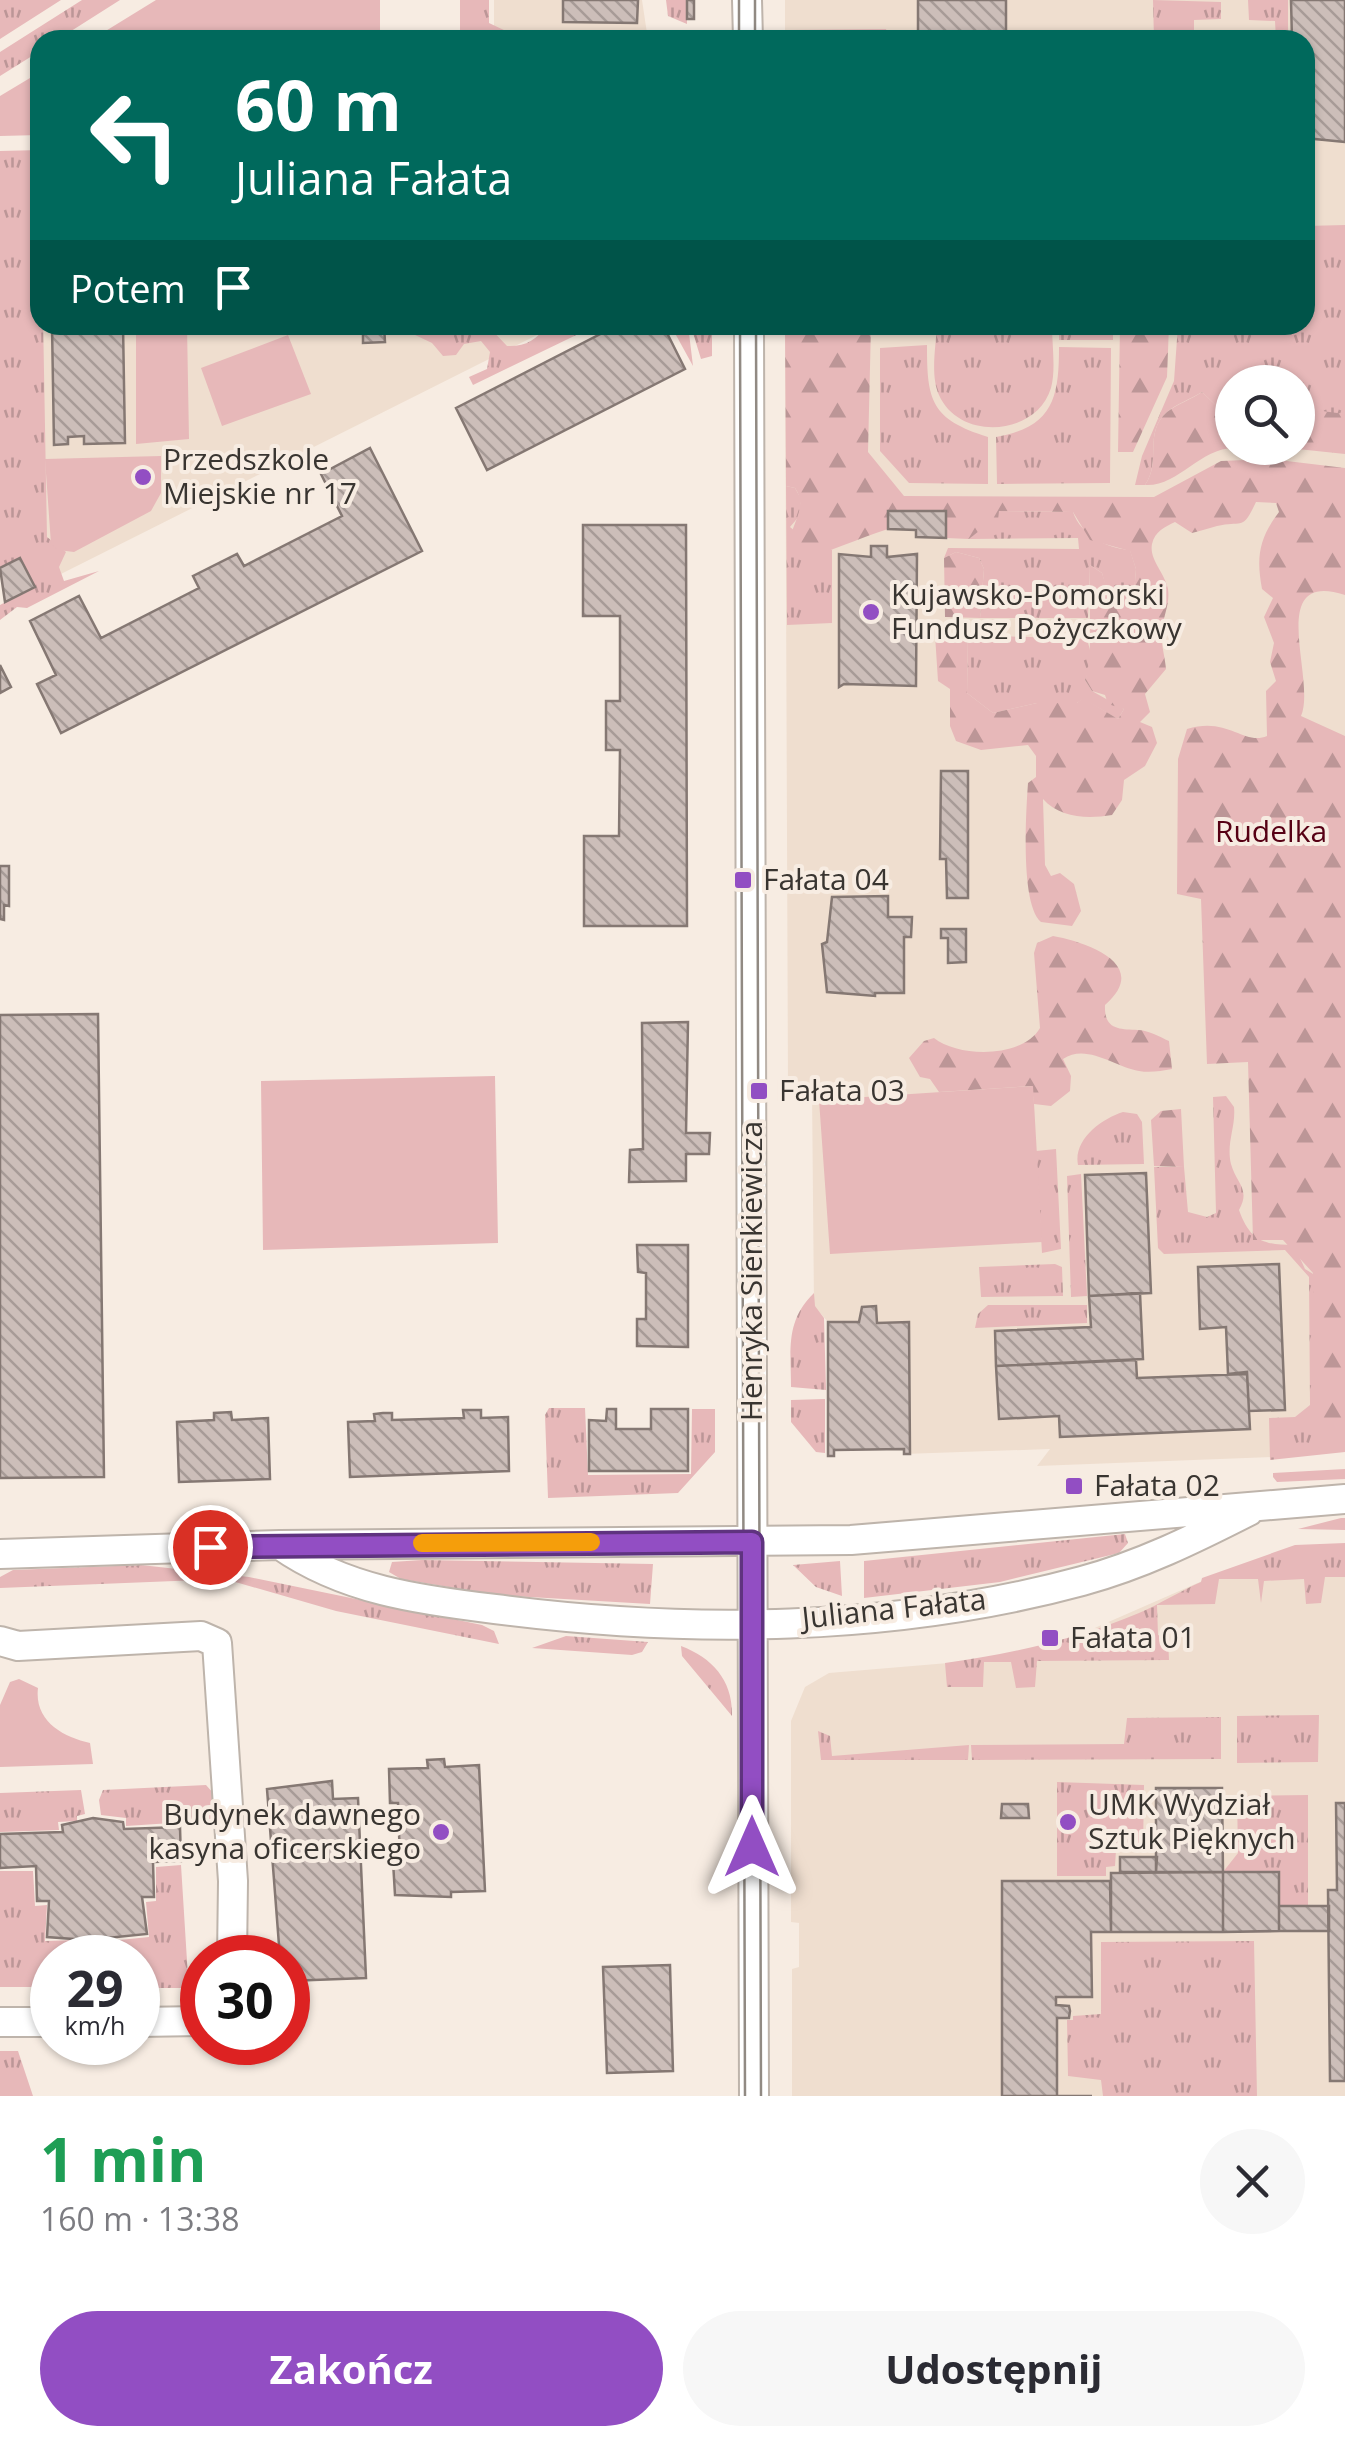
<!DOCTYPE html>
<html lang="pl">
<meta charset="utf-8">
<style>
body{margin:0;font-family:"Open Sans",sans-serif;background:#f7f7f7;color:#2b2b33;height:100vh;display:flex;flex-direction:column;font-size:38px;white-space:nowrap}
*{box-sizing:border-box;margin:0}
p{font-size:32px;color:#7c7c81}
.icon{flex:none;width:55px;height:55px;fill:none;stroke:currentColor;stroke-width:2;stroke-linecap:round;stroke-linejoin:round}
.map{position:relative;height:2096px;overflow:hidden}
.drawer{display:flex;flex-direction:column;background:#fff;flex:1}
.drawer>*{flex:none}
.top-card{position:absolute;left:30px;top:30px;width:1285px;height:305px;border-radius:30px;box-shadow:0 2px 8px #0004;background:#00695c;color:#fff;overflow:hidden}
.fabs{position:absolute;left:1215px;top:365px;display:grid;gap:20px}
.fabs a{display:grid;place-items:center;width:100px;height:100px;border-radius:50%;background:#fff;box-shadow:0 2px 8px #0004;font-size:50px}
.speed{position:absolute;left:30px;top:1935px;display:flex;gap:20px;font-size:50px;font-weight:700;text-align:center}
.speed>*{display:grid;place-content:center;width:130px;height:130px;border-radius:50%;background:#fff;box-shadow:0 2px 8px #0004;line-height:1}
.speed small{font-size:25px;font-weight:400}
.speed .limit{border:15px solid #d22;background:#fff;color:#111}
.pin{position:absolute;display:grid;place-items:center;width:85px;height:85px;color:#fff;margin:-42px;border:5px solid #fff;border-radius:50%;box-shadow:0 2px 10px #0007}
.me{position:absolute;width:110px;margin:-55px;rotate:0deg;stroke-linejoin:round;filter:drop-shadow(0 0 8px #0008)}
.turn{display:flex;align-items:center;gap:35px;height:210px;padding:0 40px;font-size:45px}
.turn .icon{width:130px;height:130px;stroke-width:2.5}
.turn b{display:block;font-size:70px;line-height:85px}
.then{display:flex;align-items:center;height:95px;padding:0 40px;background:#0003;gap:20px;font-size:38px}
.round{display:grid;place-items:center;flex:none;width:105px;height:105px;border-radius:52px;background:#f7f7f7}
.overview{display:flex;align-items:center;justify-content:space-between;height:170px;padding:0 40px}
h1{font-size:60px;font-weight:700;line-height:75px;color:#1e9e55}
.action{display:flex;gap:20px;margin-top:auto;padding:20px 40px}
.action a{flex:1;height:115px;border-radius:60px;background:#924ec3;color:#fff;font-size:40px;font-weight:700;line-height:115px;text-align:center}
.action a+a{background:#f7f7f7;color:#2b2b33}
.map>svg:first-child{display:block}
</style>
<div class="map">
<svg width="1345" height="2096" viewBox="0 0 1345 2096">
<defs>
<pattern id="grass-tufts" width="24" height="20" patternUnits="userSpaceOnUse" patternTransform="scale(2.5)"><rect width="24" height="20" fill="#e7b8b9"/><path d="M3 7l-1-3M5 7V3M7 7l1-3M15 17l-1-3M17 17v-4M19 17l1-3" fill="none" stroke="#bc9697"/></pattern>
<pattern id="forest-firs" width="22" height="20" patternUnits="userSpaceOnUse" patternTransform="scale(2.5)"><rect width="22" height="20" fill="#e7b8b9"/><path d="M5 1l3.5 6h-7zM16 11l3.5 6h-7z" fill="#bc9697"/></pattern>
<pattern id="building-back-hatch" width="6" height="6" patternUnits="userSpaceOnUse" patternTransform="scale(2.5)"><rect width="6" height="6" fill="#ccbeb9"/><path d="M-1 5l2 2M0 0l6 6M5-1l2 2" fill="none" stroke="#a79b97"/></pattern>
</defs>
<rect width="100%" height="100%" fill="#f7ece2"/>
<path fill="#efdecf" fill-rule="evenodd" d="M494,0h148l6,40h-154z
M785,0h560v1427l-72,30 -236,9 13,-17 -146,5 -1,-5 -69,1 -6,6v-134l-14,-16 -2,-216 -24,-1 -3,-764h520v-285h-520zM1232,382h66v66h-66z
M26,157h14v168h517l-522,262z
M1345,1574v522h-553v-127l7,-2v-44l-8,-1v-201l14,-34 24,-14 167,-14 69,-18 144,-63z"/>
<path fill="url(#grass-tufts)" d="M0,0h61l-61,39z
M82,0h38l-63,40h-17v11l-40,25v-24z
M460,0h29v23l17,8 1,9h-47z
M666,0h21v24l-19,-8z
M1153,0l68,2v17l-27,1v20h-40z
M1248,0h40v40h-12l-1,-19 -26,-1z
M886,29l4,11h-103l3,-10z
M40,150l7,387 19,15 -7,15 5,14 35,-10 -72,37 -10,-1 -17,13v-15l34,-18 -34,-19v-417z
M1345,225v189l-47,-1v-31h-66v25l-8,6 -22,-21c-11,7 -26,12 -35,20 -24,21 -5,49 -22,73h-10l7,-29 32,-75 4,-56h127v-99z
M394,325h43l8,7 15,1 12,-8h15l20,21c17,1 31,-6 39,-21h51l-124,60 -4,-8 18,-8 3,-17 -9,-11 -17,3 -8,11 -13,1 -11,-13z
M666,325h22l5,41 -22,-40z
M703,325h9v31l-11,3 -8,-26z
M937,325h115c0,19 4,45 -1,63 -15,49 -92,53 -112,7 -9,-20 -3,-49 -2,-70z
M1059,325h54v15h-54z
M927,345c0,56 4,74 61,92v47l-79,-1 -29,-32v-103z
M1059,347l52,1 -1,135 -113,1 -1,-47c57,-10 63,-39 63,-90z
M786,486l9,2 5,9 1,17 -11,13 28,23h14v73l-45,2z
M999,511l74,1c8,23 33,36 57,38l6,19 -2,25 -10,8 -17,-10 -5,-19 -12,-8 -2,53h-108l4,-49 -5,-11 -23,-6 -12,6 4,-10 131,1 -1,-11 -109,1z
M968,635l119,4 6,22 -8,19 7,11 32,18 -6,10 -35,-20 -6,4h-40l-44,10 -26,-20z
M1226,1096l8,11c2,20 -8,36 -3,57 5,19 20,25 8,46 11,31 25,35 55,35l11,24 23,14 17,104v65l-75,8 -1,-42 26,-1 15,-12 -1,-128 -24,-27 -121,4 -6,-6 -4,-81h30l4,45 19,5 9,-4 -3,-116z
M1123,1112l14,2 5,8 2,42 -66,1c-5,-25 23,-46 45,-53z
M1056,1149l5,100 -19,4 -6,-102z
M1081,1174l6,122 -16,1 -4,-121z
M1055,1264l7,3 1,29 -82,1 -2,-30z
M814,1293l1,13 9,12 2,72 -35,-3c0,-37 -6,-66 23,-94z
M988,1305h99v18l-112,5 3,-14z
M825,1399v54l-9,-1 -25,-30v-22z
M549,1408h36l3,67 103,-1 1,-65h23v43l-37,41 -130,5 -3,-83z
M1345,1469v10l-68,3 -4,-5v-4z
M1345,1518v12l-47,-1 43,-11z
M1125,1534l3,9 -9,10 -119,29 -136,16v-37z
M1345,1543v34h-20l-4,26 -15,1 -2,-25 -40,2 -3,22 -3,-24h-39l-4,25 -58,1 1,30 10,4 1,21 -132,1 -2,26 -19,1 -5,-26h-27l-1,25h-36l-2,-24c66,-9 132,-24 194,-50 21,-9 41,-22 62,-31l1,-4 93,-33z
M422,1560l231,4 -3,40 -154,-9 -95,-16 -12,-7 3,-10z
M840,1561l2,35 -26,-9 -23,-22z
M141,1565l108,12 233,48 12,6 5,13 -163,-33 -111,-32 -225,9v-11l13,-7z
M566,1636l82,6 -6,10 -10,3 -100,-7z
M681,1646c32,12 52,35 51,70l-50,-60z
M1319,1715l-1,47 -81,1v-47z
M1221,1717v42l-249,1 -1,-15 153,-1 3,-26z
M818,1731l12,5 2,20 137,-11 -1,15h-147z
M1057,1782l87,3 -1,66 -27,-1 -1,16 -9,1v9h-49z
M206,1785l8,9 3,26 -91,6v-8l-25,-3 -2,-15 4,-10z
M81,1790l4,24 -8,2v5l-19,1 1,8 -59,2v-39z
M1308,1795v111h-29l-1,-34h-55l15,-19 -1,-57z
M181,1865l7,112 -3,11h-47v-30h-86v29h-52v-116h33l2,35 12,-1 -2,36 34,-1 1,4 69,-7 -3,-35 10,-1v-34z
M1254,1941l3,155h-154l-2,-16 -33,-4 -1,-56h6v-4l28,-2v-72z
M0,2051h18l15,45h-33z"/>
<path fill="url(#forest-firs)" d="M785,325h86l-3,127 36,44 250,1 67,-36 49,-2 75,9v127c-81,-26 -28,85 -44,121l44,20v710l-26,2 -6,-175 -30,-33h-30l-5,-178 -41,2 -6,-165 -24,-5 1,-135 9,-30c41,-13 57,17 80,7l-1,-45 10,-10 -6,-19 4,-19 -10,-26 9,-19 -11,-9c-6,-32 -3,-51 17,-77l-3,-9 -20,-1c-14,30 -13,18 -39,24 -8,2 -16,5 -25,7l-17,-11c-10,5 -20,9 -23,22 -3,16 13,29 16,45 2,15 -4,25 -6,40 -2,13 3,27 4,40l-21,25 5,18 -10,10 12,5 5,16 -12,23 -21,14 -2,20 -10,15c-25,4 -52,3 -69,-16l2,66 6,11 9,-3 14,11 7,27 -9,15 -31,-4c-21,-18 -15,-110 -13,-139l8,-6v-21l-8,-11 -47,5 -25,-9 -6,-15v-37l-12,-8 -3,-46h33l-1,58 26,20 44,-10h40l6,-5 35,21 6,-10 -16,-5 -3,-9 -13,-4 -7,-11c9,-21 3,-86 5,-115l12,8 6,19 16,9 10,-7 2,-25 -6,-18 -40,-11 -17,-28 -74,-1 -2,18 -18,2 -10,8 -23,-1v-27h-57l-1,18c-30,10 -59,22 -85,32l-14,-15c1,-22 20,-38 6,-58l-9,-2z
M1120,325h49l-2,52 -34,75h-15z
M1202,392l22,21 8,-6 2,41c-34,0 -56,39 -89,37 17,-24 -2,-52 22,-73 10,-8 25,-13 35,-20z
M1314,410l31,4v40l-57,-6h10v-35z
M956,552l23,6 5,11 -4,49 -35,-1 -1,-59z
M1053,936c33,6 99,28 52,69 -1,25 14,24 33,25 10,0 22,7 31,11l3,28c-11,2 -22,4 -33,2 -25,-4 -52,-28 -76,-12l8,17 -1,15 -19,15 -17,-2 -2,-18 -93,6 -9,-13 -10,-2 -11,-19 15,-17 10,-3c25,20 89,20 106,-10l-6,-75 3,-10z
M1181,1109l3,58 -30,-1 -3,-46 10,-9z"/>
<path fill="#e7b8b9" d="M156,0h224v40h-289z
M40,72v63l-40,1v-40z
M187,326l2,113 -53,5v-116z
M288,335l23,59 -89,32 -21,-58z
M161,456v37l-10,18 -77,41 -16,-2 -7,-6 -6,-85z
M495,1076l3,167 -235,7 -2,-169z
M1033,1086l9,156 -212,12 -11,-154z
M19,1679l19,9c-4,33 25,49 52,55l3,21 -93,3v-62l10,-23z"/>
<path fill="url(#building-back-hatch)" stroke="#857873" stroke-width="2.5" d="M563,0h75l-1,23 -74,-1z
M687,0h7v19h-7z
M918,0h88v40h-88z
M1291,0h54v142l-40,-4v-98h-13z
M1145,34v6h-100l6,-5z
M52,325h71l2,118 -41,1v-8l-16,1v7l-14,1z
M363,325h21l1,17 -22,1z
M618,325h45l22,44 -198,101 -31,-62z
M370,448l52,103 -361,182 -24,-49 19,-9 -26,-54 49,-25 22,42 98,-50 -6,-12 44,-22 7,12 98,-50 -21,-42z
M888,511h58v27l-30,-1v-7l-28,-1z
M583,525h103l1,401h-103v-90h35l1,-86h-14v-49h14v-85h-37z
M871,546h16v11l30,-3 -1,132 -72,-2 -5,3v-133l32,3z
M20,558l15,29 -30,15 -5,-34z
M0,665l11,22 -11,6z
M941,771h27v127h-21l-1,-39h-6z
M0,866h9v40l-5,-1v15l-4,-1z
M888,896v21h24l-1,20h-7v56h-29v3l-48,-4 -5,-48 5,-2 5,-45z
M941,929h25v33l-18,1v-25h-7z
M98,1014l6,463 -104,1v-463z
M688,1022l-2,111h24l-1,21h-23v27l-57,1 1,-32 13,-1 -1,-126z
M1146,1173l5,120 -62,3 -4,-121z
M637,1245h51v102l-51,-1v-27h9v-46l-8,-1z
M1279,1264l6,146 -36,1 -2,-39 -19,2 -2,-47 -26,2 -2,-62z
M1140,1293l3,66 -147,7 -1,-35 96,-4 -2,-31z
M876,1306l1,17 32,-1 1,132h-6v-5l-70,1v6h-6v-134h31l3,-15z
M1136,1360l1,18 110,-4 3,55 -190,8 -1,-21 -60,3 -3,-53z
M607,1409h9v20h35v-20h37v62h-99v-51l17,1z
M463,1410h18v8l27,-1 1,54 -159,6 -2,-55 27,-1 -1,-7 9,-1h9v7l72,-2z
M231,1412l1,8 36,-2 2,61 -91,3 -2,-60 37,-2v-7z
M444,1759l1,8 34,-2 6,126 -34,1v5l-56,-2 -2,-34h7l-2,-58h-8l-1,-34 39,-1 -1,-8z
M332,1781l1,18 25,-1 8,180 -78,3v-23h-8l-13,-169z
M1156,1788h66l1,84h-67z
M1336,1803h9v278h-15l-2,-191h9z
M1002,1804h26l1,14h-28z
M93,1818l30,4 1,7 56,-2 1,34 -28,1 1,35h-12l5,37 -60,6 -40,-3 2,-36h-12l-1,-35 -36,2v-34l63,-2 -1,-7z
M1120,1857h37l-1,15h-36z
M1223,1872h56v59l-56,1z
M1223,1872v60h-112v-59z
M1002,1881h108l1,51h-20l1,65h-36v8l13,1 1,5 -1,7h-12v78h35h-90z
M1279,1906h50v25h-50z
M670,1965l3,106 -66,2 -4,-106z"/>
<g fill="none" stroke-linecap="round" stroke-linejoin="round">
<g stroke="#beb4ab" stroke-width="32">
<path id="minor" d="M747,0l1,40
M749,325l5,1771
M280,1545c64,45 140,55 215,64 192,25 399,23 587,-28 59,-16 112,-42 167,-70
M0,1554l280,-9 571,-5 494,-41
M0,1641l18,5 183,-10 16,7 16,238 -1,77
M0,2022h52
M138,2022l63,-1 1,-4"/>
</g>
<use href="#minor" stroke="#fff" stroke-width="28"/>
<path stroke="#918a83" stroke-width="2.5" d="M739,0v40
M755,0v40
M740,325l5,1771
M756,325l5,1771"/>
</g>
<g fill="none" stroke-linecap="round" stroke-linejoin="round">
<g stroke="#5f337f" stroke-width="25">
<path id="route" d="M210,1547l542,-5v305"/>
</g>
<use href="#route" stroke="#924ec3" stroke-width="18"/>
<path stroke="#f59e0b" stroke-width="18" d="M422,1543l169,-1"/>
</g>
<g fill="#924ec3" stroke="#f7ece2" stroke-width="4">
<circle cx="143" cy="477" r="10"/>
<circle cx="871" cy="612" r="10"/>
<rect x="733" y="870" width="20" height="20" rx="5"/>
<rect x="749" y="1081" width="20" height="20" rx="5"/>
<rect x="1064" y="1476" width="20" height="20" rx="5"/>
<rect x="1040" y="1628" width="20" height="20" rx="5"/>
<circle cx="1068" cy="1822" r="10"/>
<circle cx="441" cy="1832" r="10"/>
</g>
<g text-anchor="middle" stroke-width="8" stroke-linejoin="round" paint-order="stroke">
<g font-size="30" fill="#393531" stroke="#f7ece2" text-anchor="start">
<text x="163" y="470">Przedszkole<tspan x="163" dy="34">Miejskie nr 17</tspan></text>
<text x="891" y="605">Kujawsko-Pomorski<tspan x="891" dy="34">Fundusz Pożyczkowy</tspan></text>
<text x="763" y="890">Fałata 04</text>
<text x="779" y="1101">Fałata 03</text>
<text x="1094" y="1496">Fałata 02</text>
<text x="1070" y="1648">Fałata 01</text>
<text x="1088" y="1815">UMK Wydział<tspan x="1088" dy="34">Sztuk Pięknych</tspan></text>
<text x="421" y="1825" text-anchor="end">Budynek dawnego<tspan x="421" dy="34">kasyna oficerskiego</tspan></text>
</g>
<g font-size="30" fill="#560014" stroke="#f7ece2">
<text x="1271" y="842">Rudelka</text>
</g>
<g font-size="30" fill="#393531" stroke="#f7ece2">
<text transform="translate(752 1271) rotate(-90)" y="10">Henryka Sienkiewicza</text>
<text transform="translate(894 1609) rotate(-6)" y="10">Juliana Fałata</text>
</g>
</g>
</svg>
<div class="fabs">
<a><svg class="icon" aria-label="search" viewBox="0 0 24 24"><circle cx="10" cy="10" r="6"/><path d="M15 15l6 6"/></svg></a>
</div>
<div class="speed"><div>29<small>km/h</small></div><div class="limit">30</div></div>
<div class="pin" style="left:210px;top:1547px;background:#d93025"><svg class="icon" aria-label="arrive" viewBox="0 0 24 24"><path d="M6 21V4h12l-3 4 3 4H6"/></svg></div>
<svg class="me" style="left:752px;top:1847px" viewBox="-20 -20 40 40"><path d="M0-17L14 15 0 8-14 15z" fill="#924ec3" stroke="#fff" stroke-width="4"/></svg>
<div class="top-card">
<div class="turn"><svg class="icon" aria-label="left" viewBox="0 0 24 24"><path d="M17 20v-9H6M10 6l-5 5 5 5"/></svg><div><b>60 m</b>Juliana Fałata</div></div>
<div class="then">Potem<svg class="icon" aria-label="arrive" viewBox="0 0 24 24"><path d="M6 21V4h12l-3 4 3 4H6"/></svg></div>
</div>
</div>
<section class="drawer">
<div class="overview"><div><h1>1 min</h1><p>160 m · 13:38</p></div><a class="round"><svg class="icon" aria-label="close" viewBox="0 0 24 24"><path d="M6 6l12 12M18 6L6 18"/></svg></a></div>
<div class="action"><a>Zakończ</a><a>Udostępnij</a></div>
</section>
